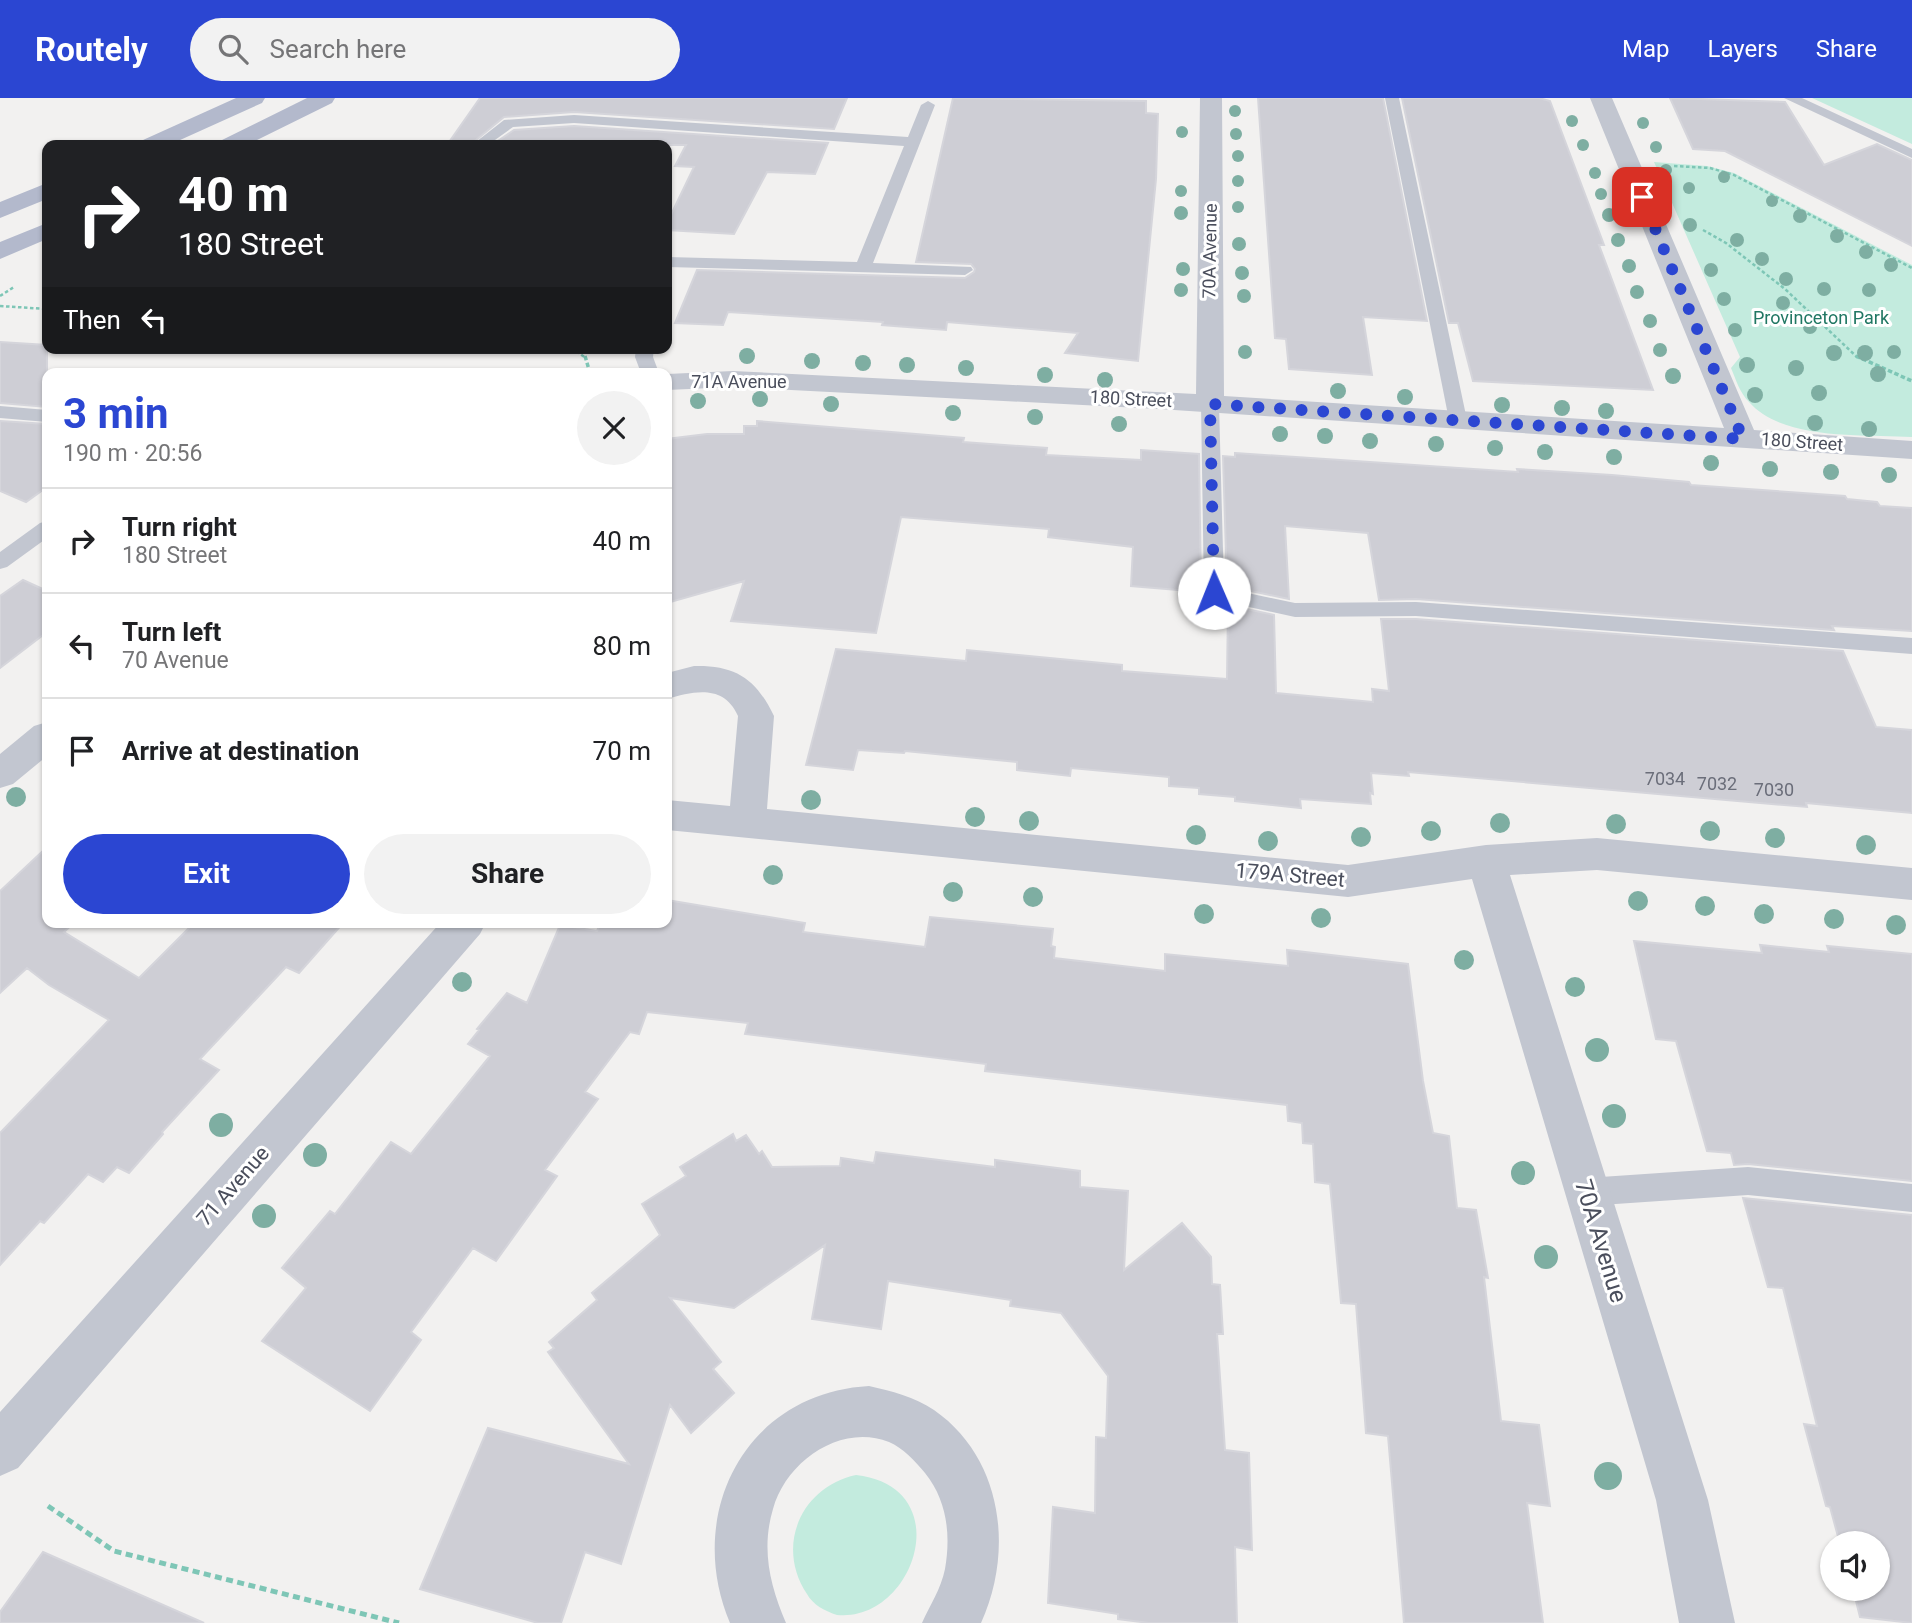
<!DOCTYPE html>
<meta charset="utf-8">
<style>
body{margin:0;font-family:Roboto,sans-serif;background:#f2f2f2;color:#202124;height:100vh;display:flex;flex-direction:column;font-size:26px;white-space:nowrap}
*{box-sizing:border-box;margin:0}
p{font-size:23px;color:#757577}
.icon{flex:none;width:38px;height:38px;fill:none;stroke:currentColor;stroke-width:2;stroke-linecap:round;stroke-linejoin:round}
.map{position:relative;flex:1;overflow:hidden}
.drawer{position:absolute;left:42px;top:270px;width:630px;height:560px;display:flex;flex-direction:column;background:#fff;border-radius:14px;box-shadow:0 2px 5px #0004}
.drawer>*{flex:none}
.hud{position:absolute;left:42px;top:42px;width:630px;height:214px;border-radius:14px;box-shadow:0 2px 5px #0004;background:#202124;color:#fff;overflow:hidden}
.controls{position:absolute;left:1820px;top:1433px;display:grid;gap:14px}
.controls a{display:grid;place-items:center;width:70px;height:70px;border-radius:50%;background:#fff;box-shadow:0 2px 5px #0004;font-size:35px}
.pin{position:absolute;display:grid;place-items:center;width:60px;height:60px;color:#fff;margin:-30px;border-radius:14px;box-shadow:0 4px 10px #0006}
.me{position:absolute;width:77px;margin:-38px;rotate:359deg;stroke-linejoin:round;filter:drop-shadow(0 0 5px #0008)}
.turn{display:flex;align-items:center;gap:24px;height:147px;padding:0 21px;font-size:32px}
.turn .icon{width:91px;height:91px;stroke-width:2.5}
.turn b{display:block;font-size:49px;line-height:60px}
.then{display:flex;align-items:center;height:66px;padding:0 21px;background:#0003;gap:14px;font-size:26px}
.round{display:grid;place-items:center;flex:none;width:74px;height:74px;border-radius:37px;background:#f2f2f2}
.overview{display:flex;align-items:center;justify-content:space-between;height:119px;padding:0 21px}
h1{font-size:42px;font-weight:700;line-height:52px;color:#2b46d2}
.primary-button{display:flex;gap:14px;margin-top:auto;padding:14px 21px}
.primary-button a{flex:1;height:80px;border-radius:42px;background:#2b46d2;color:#fff;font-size:28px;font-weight:700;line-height:80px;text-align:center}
.primary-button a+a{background:#f2f2f2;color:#202124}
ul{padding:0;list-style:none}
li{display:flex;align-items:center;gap:21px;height:105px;padding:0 21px;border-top:2px solid #e0e0e0}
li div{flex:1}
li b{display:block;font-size:26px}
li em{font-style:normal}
header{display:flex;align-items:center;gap:42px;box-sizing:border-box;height:98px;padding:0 35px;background:#2b46d2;color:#fff}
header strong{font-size:33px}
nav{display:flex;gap:38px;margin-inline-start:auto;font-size:24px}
.search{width:490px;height:63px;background:#f2f2f2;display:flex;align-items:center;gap:18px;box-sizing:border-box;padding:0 24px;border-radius:38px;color:#757577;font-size:26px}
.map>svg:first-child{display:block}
</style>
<header>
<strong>Routely</strong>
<div class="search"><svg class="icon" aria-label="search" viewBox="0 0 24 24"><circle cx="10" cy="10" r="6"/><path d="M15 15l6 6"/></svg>Search here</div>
<nav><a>Map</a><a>Layers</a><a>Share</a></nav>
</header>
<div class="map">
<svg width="1912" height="1525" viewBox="0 0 1912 1525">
<rect width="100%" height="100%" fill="#f2f1f0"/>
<path fill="#c3ebde" d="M1812,0h100v46z
M1654,64l53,4 27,7 178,92v172c-48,-3 -129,4 -163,-35 -9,-9 -13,-22 -18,-34l9,-11z
M856,1377c104,12 58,148 -19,140 -12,-4 -24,-10 -30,-21 -32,-48 -6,-107 49,-119z"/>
<path fill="#ceced5" stroke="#d5d5db" stroke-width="2" d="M480,0h367l-13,31 -260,-17 -70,5 -34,28h-23z
M953,0l193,3v12l12,1 -2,65 -18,182 -73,-8 13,-20 -131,-11 -1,8 -64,-5 1,-3 -155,-10 -5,13 -48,-2 22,-53 268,8 9,-6 1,-3 -4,-5 -55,-2z
M1258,0h125l44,223 -64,-4 9,58 -83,-6 -3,-30 -11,-1z
M1402,0h137l11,3 54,144h-5l54,145 -180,-9 -15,-58h-9z
M1670,0l115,4 39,63 53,-21 35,16v86l-187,-95 -32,-2z
M574,28l254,17 -13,31 -48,-2 -33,62 -67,-4v-7l27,-56 -19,-1 11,-21h-194l22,-15z
M0,244l47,3v62l-47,-4z
M0,323l47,3v63l-21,15 -26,-11z
M757,323l207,17 -1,4 84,6 -1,7 95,5v-10l58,4 2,138 -70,-6 2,-39 -85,-10 1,-8 -148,-12 -25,116 -145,-12 13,-40 -77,22v-164l40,-5h37v-8h13z
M1235,355l283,19 -1,-3 95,6 77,7 2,3 154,11 2,3 30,3 3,4 32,2v123l-80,-5 2,4 -418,-31 -37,1 -11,-67 -83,-7 4,73 -62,-13 -4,-130 12,1z
M23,482l24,11v41l-47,36v-72z
M1228,507l46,10 2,78 97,9 -1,-13 17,2 -8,-72h35l427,32 33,76 36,3v83l-106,-10 1,4 -399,-35 1,4 -38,-3 2,21 -3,-1 1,11 -71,-5 1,9 -66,-7v-4l-36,-3v-6l-30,-2v-9l-98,-9 -1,8 -53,-6v-8l-112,-11 -1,2 -46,-3 -5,20 -47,-5 30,-116 130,12 1,-11 155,15v6l105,8z
M47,749v75l27,1 -10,9 75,46 54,-54 -4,-2h155l-45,51 -13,-6 -86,92 19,11 -57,62 1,2 -34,39 -12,-6 -14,15 -15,-8 -44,49 -4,-2 -40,44v-132l109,-113 -60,-35 -22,-17 -27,25v-102z
M667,802l138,23 -2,9 122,15 5,-30 123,12 -2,17 4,1 -1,11 111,13v-17l123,12 -1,-16 121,14 15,117 10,52 16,3 8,72 19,2 12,68 -4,-1 17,144 38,4 11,81 -23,-3 16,120h-139l-16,-187 -22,-3 -10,-129 -15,-1 -11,-119 -15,-2 -2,-38 -10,-1 -1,-20 -14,-2 -1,-16 -302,-34 1,-7 -241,-30 3,-11 -101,-11 -8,22 -9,-2 -45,60 13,7 -53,71 12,6 -61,85 -23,-13 -62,84 10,8 -51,71 -108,-70 44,-53 -24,-20 48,-57 5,3 56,-72 20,12 79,-98 -22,-12 11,-14 -2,-1 30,-36 20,10 33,-78 37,6 4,-9h66z
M1634,843l128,12 -2,-8 69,7 -2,-6 85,8v227l-164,-17 -14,1 -3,-12 -24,-2 -31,-110 -20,-2z
M733,1036l3,7 10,-6 13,19 3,-3 10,16 68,-1 1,-8 33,5 2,-11 119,15v-7l85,11v16l48,4 -4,79 58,-47 29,34 1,27 8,1 3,49h-6l8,116 24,3 3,97 -17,-3 2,76h-88l-31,-4v-5l-70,-11 5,-96 42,6 1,-76 10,1 2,-62 -47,-63 -51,-7 1,-6 -123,-19 -7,48 -69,-10 13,-74 -91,63 -64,-10 51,64 -8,7 21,24 -43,40 -21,-28 -49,159 -36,-12 -24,71h-23l-118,-34 68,-161 141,36 -81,-112 6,-4 -5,-6 48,-42 -5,-7 68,-58 -18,-31 44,-28 -6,-9z
M1743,1100l169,17v408l-52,-6 -7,-28h25v-45h-38l-10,-37 -4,-1 -22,-82 13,2 -34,-138 -15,-1z
M43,1454l161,71h-204v-11z"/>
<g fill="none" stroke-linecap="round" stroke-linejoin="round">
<path stroke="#7ec6b6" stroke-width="2.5" stroke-dasharray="3.5 2.5" stroke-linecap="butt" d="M1674,68l36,2 24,7 178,93
M1703,132l23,13 59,46 73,69
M0,198l14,-9
M0,208l47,3
M559,250l14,1 13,9"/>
<path stroke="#7ec6b6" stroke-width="3.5" stroke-dasharray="4.5 2.5" stroke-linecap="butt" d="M585,258l5,17
M1856,258l56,25"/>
<path stroke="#7ec6b6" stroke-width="5" stroke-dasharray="7 4.5" stroke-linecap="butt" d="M48,1408l66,45 285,72"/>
<path fill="#c2c6d0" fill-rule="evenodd" d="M1385,0h14l68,322 -9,6 -9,-6z
M1784,0h18l110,51v9z
M928,3l7,4 -62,158 98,4 2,3 -8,5 -298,-8v-10l190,5 47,-116 -330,-23 -61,4 -25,18h-16l32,-25 70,-5 334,22 13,-32z
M636,250h18l-1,9 6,16h-18l-6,-16z
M1210,300l9,6 5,184 71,15 121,-1 496,36v16l-496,-38 -121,1 -88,-19 -3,-5 -3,-189z
M0,308l47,4v12l-47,-4z
M47,423v17l-40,29 -7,2v-17l40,-29z
M1748,1069l164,17v28l-164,-17 -162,11 -10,-4 -5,-10 5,-10 10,-4z"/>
<path fill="#c2c6d0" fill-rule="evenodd" d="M1200,0h22l2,298 500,32 -134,-330h22l142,332 158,11v18l-753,-50 -426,-22 -66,3v-16l66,-3 463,23z
M694,568c42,-1 62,13 80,50l-7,93 581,56 138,-20 111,-7 315,30v32l-315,-30 -87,5 198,625 27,123h-56l-23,-123 -184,-621 -124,18 -681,-67v-30l63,6 8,-90c-14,-32 -44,-25 -71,-17v-26z
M47,624v34l-34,28 -13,4v-34l34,-28z
M441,824h45l-6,12 -462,534 -18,8v-64z
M869,1288c22,5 46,11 65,24 69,48 80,141 47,213h-59c8,-18 19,-34 23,-54 6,-34 2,-69 -20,-96 -10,-12 -22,-25 -36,-31 -49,-19 -103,20 -116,67 -12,40 -3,77 13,114h-56c-46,-109 15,-230 139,-237z"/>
<path fill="#b3b9cc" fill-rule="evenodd" d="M236,0h29l-3,5 -93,42h-29l3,-5z
M307,0h28l-3,5 -85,42h-28l3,-5z
M47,85v16l-47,19v-16z
M47,125v16l-47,20v-17z"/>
</g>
<g fill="#7eaea2">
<circle cx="1235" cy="13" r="6"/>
<circle cx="1572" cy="23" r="6"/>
<circle cx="1643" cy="25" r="6"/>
<circle cx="1182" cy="34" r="6"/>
<circle cx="1236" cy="36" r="6"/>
<circle cx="1583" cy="47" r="6"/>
<circle cx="1656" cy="49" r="6"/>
<circle cx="1238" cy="58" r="6"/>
<circle cx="1666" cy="72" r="6"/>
<circle cx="1595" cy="75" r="6"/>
<circle cx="1724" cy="79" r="6"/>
<circle cx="1238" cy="83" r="6"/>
<circle cx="1689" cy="90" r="6"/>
<circle cx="1181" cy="93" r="6"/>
<circle cx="1601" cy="96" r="6"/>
<circle cx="1772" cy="103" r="6"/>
<circle cx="1238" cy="109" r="6"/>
<circle cx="1181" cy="115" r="7"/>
<circle cx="1609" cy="117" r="7"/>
<circle cx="1800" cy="118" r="7"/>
<circle cx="1690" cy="127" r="7"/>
<circle cx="1837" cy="138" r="7"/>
<circle cx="1618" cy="142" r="7"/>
<circle cx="1737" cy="142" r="7"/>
<circle cx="1239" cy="146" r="7"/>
<circle cx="1866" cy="154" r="7"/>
<circle cx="1762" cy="161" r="7"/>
<circle cx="1891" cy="167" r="7"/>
<circle cx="1629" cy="168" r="7"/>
<circle cx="1183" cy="171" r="7"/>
<circle cx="1711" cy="172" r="7"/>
<circle cx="1242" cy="175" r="7"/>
<circle cx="1786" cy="181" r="7"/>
<circle cx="1824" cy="191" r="7"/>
<circle cx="1181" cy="192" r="7"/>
<circle cx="1869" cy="192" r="7"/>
<circle cx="1637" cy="194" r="7"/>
<circle cx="1244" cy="198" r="7"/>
<circle cx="1724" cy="201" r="7"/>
<circle cx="1783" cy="205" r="7"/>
<circle cx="1650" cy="223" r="7"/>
<circle cx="1810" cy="229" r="7"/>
<circle cx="1735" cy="232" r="7"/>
<circle cx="1660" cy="252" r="7"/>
<circle cx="1245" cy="254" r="7"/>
<circle cx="1894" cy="254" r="7"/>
<circle cx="1834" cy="255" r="8"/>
<circle cx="1865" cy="255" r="8"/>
<circle cx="747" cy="258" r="8"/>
<circle cx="812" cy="263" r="8"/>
<circle cx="863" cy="265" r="8"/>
<circle cx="907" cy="267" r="8"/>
<circle cx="1747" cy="267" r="8"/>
<circle cx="966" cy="270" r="8"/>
<circle cx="1796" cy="270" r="8"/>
<circle cx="1878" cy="276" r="8"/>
<circle cx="1045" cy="277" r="8"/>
<circle cx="1673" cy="278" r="8"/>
<circle cx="1105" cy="282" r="8"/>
<circle cx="1338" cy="293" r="8"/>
<circle cx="1819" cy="295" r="8"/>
<circle cx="1755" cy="297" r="8"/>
<circle cx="1405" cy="299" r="8"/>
<circle cx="760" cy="301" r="8"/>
<circle cx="698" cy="303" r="8"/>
<circle cx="831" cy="306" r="8"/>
<circle cx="1502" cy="307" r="8"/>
<circle cx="1562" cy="310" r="8"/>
<circle cx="1606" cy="313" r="8"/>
<circle cx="953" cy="315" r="8"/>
<circle cx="1035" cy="319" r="8"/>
<circle cx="1815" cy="325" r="8"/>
<circle cx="1119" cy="326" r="8"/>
<circle cx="1869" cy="331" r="8"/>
<circle cx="1280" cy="336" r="8"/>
<circle cx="1325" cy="338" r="8"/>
<circle cx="1370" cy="343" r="8"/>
<circle cx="1436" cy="346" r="8"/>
<circle cx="1495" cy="350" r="8"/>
<circle cx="1545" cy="354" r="8"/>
<circle cx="1614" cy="359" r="8"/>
<circle cx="1711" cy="365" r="8"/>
<circle cx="1770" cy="371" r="8"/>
<circle cx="1831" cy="374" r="8"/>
<circle cx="1889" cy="377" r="8"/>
<circle cx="16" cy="699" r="10"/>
<circle cx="811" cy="702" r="10"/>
<circle cx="975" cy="719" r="10"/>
<circle cx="1029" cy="723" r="10"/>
<circle cx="1500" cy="725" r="10"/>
<circle cx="1616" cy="726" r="10"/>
<circle cx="1431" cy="733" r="10"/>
<circle cx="1710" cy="733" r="10"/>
<circle cx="1196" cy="737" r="10"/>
<circle cx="1361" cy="739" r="10"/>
<circle cx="1775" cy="740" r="10"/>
<circle cx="1268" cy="743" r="10"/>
<circle cx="1866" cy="747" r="10"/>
<circle cx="773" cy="777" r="10"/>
<circle cx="953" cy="794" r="10"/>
<circle cx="1033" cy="799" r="10"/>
<circle cx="1638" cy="803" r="10"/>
<circle cx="1705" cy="808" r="10"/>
<circle cx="1204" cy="816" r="10"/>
<circle cx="1764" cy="816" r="10"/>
<circle cx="1321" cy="820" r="10"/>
<circle cx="1834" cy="821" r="10"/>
<circle cx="1896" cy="827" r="10"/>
<circle cx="1464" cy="862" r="10"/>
<circle cx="462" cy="884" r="10"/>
<circle cx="1575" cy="889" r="10"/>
<circle cx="1597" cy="952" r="12"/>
<circle cx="1614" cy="1018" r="12"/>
<circle cx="221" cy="1027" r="12"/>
<circle cx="315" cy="1057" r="12"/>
<circle cx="1523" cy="1075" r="12"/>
<circle cx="264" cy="1118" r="12"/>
<circle cx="1546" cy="1159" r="12"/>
<circle cx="1608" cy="1378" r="14"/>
</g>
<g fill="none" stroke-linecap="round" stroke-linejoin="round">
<path stroke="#2b46d2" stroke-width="12" stroke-dasharray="0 21.6" d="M1214,495l-4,-189 533,35 -101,-242"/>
</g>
<g text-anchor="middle" stroke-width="6" stroke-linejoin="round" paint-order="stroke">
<g font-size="18" fill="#4a4e5c" stroke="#fff">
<text transform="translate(1210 153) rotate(-89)" y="6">70A Avenue</text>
<text x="739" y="290">71A Avenue</text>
<text transform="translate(1131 301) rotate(3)" y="6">180 Street</text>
<text transform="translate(1802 344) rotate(4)" y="6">180 Street</text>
</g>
<g font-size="18" fill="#207763" stroke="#fff">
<text x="1821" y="226">Provinceton Park</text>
</g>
<g font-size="18" fill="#6b6e7a">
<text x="1665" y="687">7034</text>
<text x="1717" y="692">7032</text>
<text x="1774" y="698">7030</text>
</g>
<g font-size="21" fill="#4a4e5c" stroke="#fff">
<text transform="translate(1290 777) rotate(5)" y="7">179A Street</text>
<text transform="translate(233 1088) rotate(-49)" y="7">71 Avenue</text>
</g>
<g font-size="24" fill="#4a4e5c" stroke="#fff">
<text transform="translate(1601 1143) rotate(73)" y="8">70A Avenue</text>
</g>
</g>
</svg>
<div class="controls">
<a><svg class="icon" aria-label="sound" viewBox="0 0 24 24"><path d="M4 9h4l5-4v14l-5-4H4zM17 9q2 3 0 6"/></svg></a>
</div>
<div class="pin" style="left:1642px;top:99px;background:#d93025"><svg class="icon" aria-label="arrive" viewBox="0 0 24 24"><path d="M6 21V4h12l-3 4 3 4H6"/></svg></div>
<svg class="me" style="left:1214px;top:495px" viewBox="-20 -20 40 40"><circle r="19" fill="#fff"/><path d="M0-13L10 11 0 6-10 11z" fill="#2b46d2"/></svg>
<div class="hud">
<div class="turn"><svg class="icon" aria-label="right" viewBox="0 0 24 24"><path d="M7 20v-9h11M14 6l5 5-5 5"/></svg><div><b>40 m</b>180 Street</div></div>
<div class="then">Then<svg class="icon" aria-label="left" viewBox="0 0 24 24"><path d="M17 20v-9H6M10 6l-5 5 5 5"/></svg></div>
</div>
<section class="drawer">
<div class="overview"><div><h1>3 min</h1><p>190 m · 20:56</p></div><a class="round"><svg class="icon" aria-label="close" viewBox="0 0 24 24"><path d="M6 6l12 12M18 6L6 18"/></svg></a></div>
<ul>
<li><svg class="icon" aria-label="right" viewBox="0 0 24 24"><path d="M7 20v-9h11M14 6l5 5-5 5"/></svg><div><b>Turn right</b><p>180 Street</p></div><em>40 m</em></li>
<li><svg class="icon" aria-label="left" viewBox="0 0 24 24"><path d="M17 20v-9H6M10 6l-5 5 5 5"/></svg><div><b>Turn left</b><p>70 Avenue</p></div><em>80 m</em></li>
<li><svg class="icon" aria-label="arrive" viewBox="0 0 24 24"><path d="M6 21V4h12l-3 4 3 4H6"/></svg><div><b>Arrive at destination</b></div><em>70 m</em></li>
</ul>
<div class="primary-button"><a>Exit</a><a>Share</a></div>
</section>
</div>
